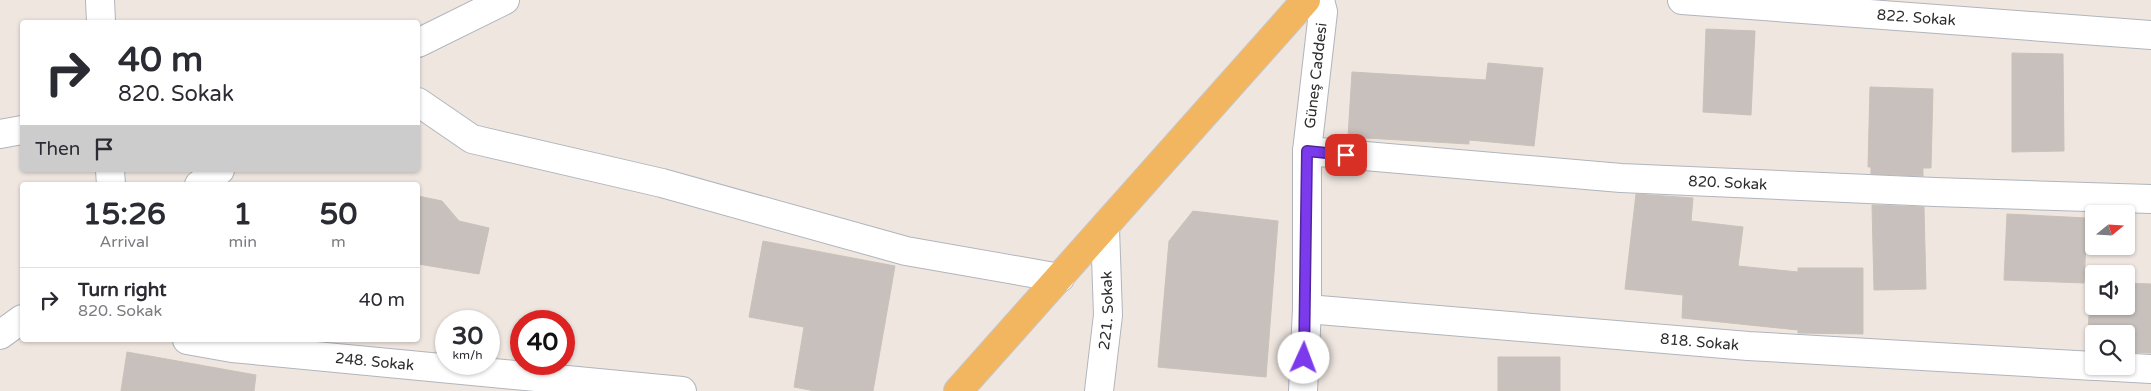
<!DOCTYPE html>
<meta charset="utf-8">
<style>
body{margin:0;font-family:"Varela Round",sans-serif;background:#f2f2f3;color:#2b2b33;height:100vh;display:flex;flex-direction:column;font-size:19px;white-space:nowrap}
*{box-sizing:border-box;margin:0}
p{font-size:16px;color:#7c7c81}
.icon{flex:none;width:28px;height:28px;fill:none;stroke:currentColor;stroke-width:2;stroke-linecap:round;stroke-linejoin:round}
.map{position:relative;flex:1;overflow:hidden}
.drawer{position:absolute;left:20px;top:182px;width:400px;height:160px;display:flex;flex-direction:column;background:#fff;border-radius:5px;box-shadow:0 1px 4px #0004}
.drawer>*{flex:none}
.guide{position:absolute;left:20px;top:20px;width:400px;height:152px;border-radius:5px;box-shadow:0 1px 4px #0004;background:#fff;color:#2b2b33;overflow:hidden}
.needle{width:32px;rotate:72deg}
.fabs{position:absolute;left:2085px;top:205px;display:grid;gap:10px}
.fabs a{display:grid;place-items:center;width:50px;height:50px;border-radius:5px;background:#fff;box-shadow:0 1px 4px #0004;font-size:25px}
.speed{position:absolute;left:435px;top:310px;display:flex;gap:10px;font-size:25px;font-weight:700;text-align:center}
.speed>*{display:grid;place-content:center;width:65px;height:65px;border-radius:50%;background:#fff;box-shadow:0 1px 4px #0004;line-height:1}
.speed small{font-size:12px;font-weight:400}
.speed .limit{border:8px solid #d22;background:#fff;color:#111}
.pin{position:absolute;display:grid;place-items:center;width:42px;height:42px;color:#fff;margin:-21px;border-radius:10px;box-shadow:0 2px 8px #0006}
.me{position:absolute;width:55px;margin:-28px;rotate:2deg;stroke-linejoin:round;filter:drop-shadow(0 0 4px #0008)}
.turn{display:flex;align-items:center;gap:18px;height:105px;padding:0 15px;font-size:22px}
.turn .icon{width:65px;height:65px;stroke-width:2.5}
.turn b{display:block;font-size:35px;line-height:42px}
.then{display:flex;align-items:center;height:48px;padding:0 15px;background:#0003;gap:10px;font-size:19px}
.eta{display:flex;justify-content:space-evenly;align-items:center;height:85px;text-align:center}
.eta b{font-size:30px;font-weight:800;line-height:35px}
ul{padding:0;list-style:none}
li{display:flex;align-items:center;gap:15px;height:65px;padding:0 15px;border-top:1px solid #e1e1e2}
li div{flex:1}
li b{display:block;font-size:19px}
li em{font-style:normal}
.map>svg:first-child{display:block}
</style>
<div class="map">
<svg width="2151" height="391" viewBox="0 0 2151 391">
<rect width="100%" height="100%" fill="#efe6e0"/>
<path fill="#c7c0bc" stroke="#cac1b9" d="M1706,29l49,2 -4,84 -48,-3z
M2012,53l51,1 1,97 -52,1z
M1488,63l55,5 -9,78 -65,-6v4l-121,-7 4,-65 134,8z
M1870,87l63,2 -2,79h-8v8l-52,-2v-7h-3z
M1636,194l57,4 -2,23 52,6 -5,39 60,6v-4h65v66l-65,-1v-3l-116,-12 1,-23 -58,-6z
M418,196l24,5 17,20 30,7 -10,46 -61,-10z
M1872,205l52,2 2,82 -52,1z
M1193,211l85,10 -12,156 -108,-10 11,-126z
M2007,214l80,4 -3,65 -80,-3z
M763,241l132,25 -22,125h-58l-21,-4 10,-60 -55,-10z
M2091,280h3v26h32v-23l25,1v69l-25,-1v-18h-32v16h-7z
M127,352l129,23 -2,16h-133z
M1498,357h62v34h-62z"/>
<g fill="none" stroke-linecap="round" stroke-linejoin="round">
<g stroke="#b0b5bd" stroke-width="30">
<g id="minor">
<path d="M100,0l1,22"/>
<path id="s1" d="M1682,0l469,35"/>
<path d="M418,43l87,-43"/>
<path d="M418,102l54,37 190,44 244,68 154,27"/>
<path d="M0,134l22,-4"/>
<path id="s2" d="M1307,151l314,27 314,14 216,7"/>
<path d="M110,170l1,15"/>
<path d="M199,185l21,-15"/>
<path id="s3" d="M1307,309l441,37 346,20"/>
<path d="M0,335l22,-16"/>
<path id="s4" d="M187,340l45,8 450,43"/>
<path d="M2097,366l54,3"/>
<path id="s5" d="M1099,391l9,-76 -3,-87"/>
<path id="s6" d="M1303,391l4,-82v-158l16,-139 -3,-12"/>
</g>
</g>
<g stroke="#c8c8c8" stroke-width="30">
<path id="major" d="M958,391l348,-391"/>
</g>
<use href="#minor" stroke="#fff" stroke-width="28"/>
<use href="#major" stroke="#f2b661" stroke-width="28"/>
</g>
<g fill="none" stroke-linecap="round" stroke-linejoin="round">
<g stroke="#51269a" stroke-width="12">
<path id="route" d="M1304,358l3,-207 39,4"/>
</g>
<use href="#route" stroke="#7c3aed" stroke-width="9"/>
</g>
<g text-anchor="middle" stroke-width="4" stroke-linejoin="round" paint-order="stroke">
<g font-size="15" fill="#2d2d2d" stroke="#fff">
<text dy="5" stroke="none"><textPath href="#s1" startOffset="235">822. Sokak</textPath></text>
<text dy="5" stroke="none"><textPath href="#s6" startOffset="316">Güneş Caddesi</textPath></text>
<text dy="5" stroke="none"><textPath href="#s2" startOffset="422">820. Sokak</textPath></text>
<text dy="5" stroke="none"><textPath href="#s5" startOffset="81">221. Sokak</textPath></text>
<text dy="5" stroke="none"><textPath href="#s3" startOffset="394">818. Sokak</textPath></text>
<text dy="5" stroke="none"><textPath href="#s4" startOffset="189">248. Sokak</textPath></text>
</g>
</g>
</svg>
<div class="fabs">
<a><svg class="needle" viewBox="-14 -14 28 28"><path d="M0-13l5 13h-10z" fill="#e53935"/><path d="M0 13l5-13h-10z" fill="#7c7c81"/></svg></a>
<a><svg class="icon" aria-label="sound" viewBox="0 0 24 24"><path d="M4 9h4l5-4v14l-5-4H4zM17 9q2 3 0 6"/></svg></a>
<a><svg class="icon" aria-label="search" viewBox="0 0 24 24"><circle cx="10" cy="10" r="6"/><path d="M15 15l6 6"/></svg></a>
</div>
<div class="speed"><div>30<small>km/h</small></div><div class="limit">40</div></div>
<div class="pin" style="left:1346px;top:155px;background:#d93025"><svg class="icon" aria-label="arrive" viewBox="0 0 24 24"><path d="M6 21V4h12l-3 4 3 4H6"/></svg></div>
<svg class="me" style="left:1304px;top:358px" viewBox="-20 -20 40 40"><circle r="19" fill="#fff"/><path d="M0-13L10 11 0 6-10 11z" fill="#7c3aed"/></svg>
<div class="guide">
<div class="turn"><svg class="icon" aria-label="right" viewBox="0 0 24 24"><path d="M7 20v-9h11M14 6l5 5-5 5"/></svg><div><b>40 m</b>820. Sokak</div></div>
<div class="then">Then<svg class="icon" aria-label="arrive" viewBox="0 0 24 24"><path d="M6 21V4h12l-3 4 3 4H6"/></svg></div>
</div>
<section class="drawer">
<div class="eta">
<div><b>15:26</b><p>Arrival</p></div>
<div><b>1</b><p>min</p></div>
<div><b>50</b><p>m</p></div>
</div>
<ul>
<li><svg class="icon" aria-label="right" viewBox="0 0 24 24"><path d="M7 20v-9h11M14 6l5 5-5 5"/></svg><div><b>Turn right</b><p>820. Sokak</p></div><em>40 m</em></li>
</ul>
</section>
</div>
